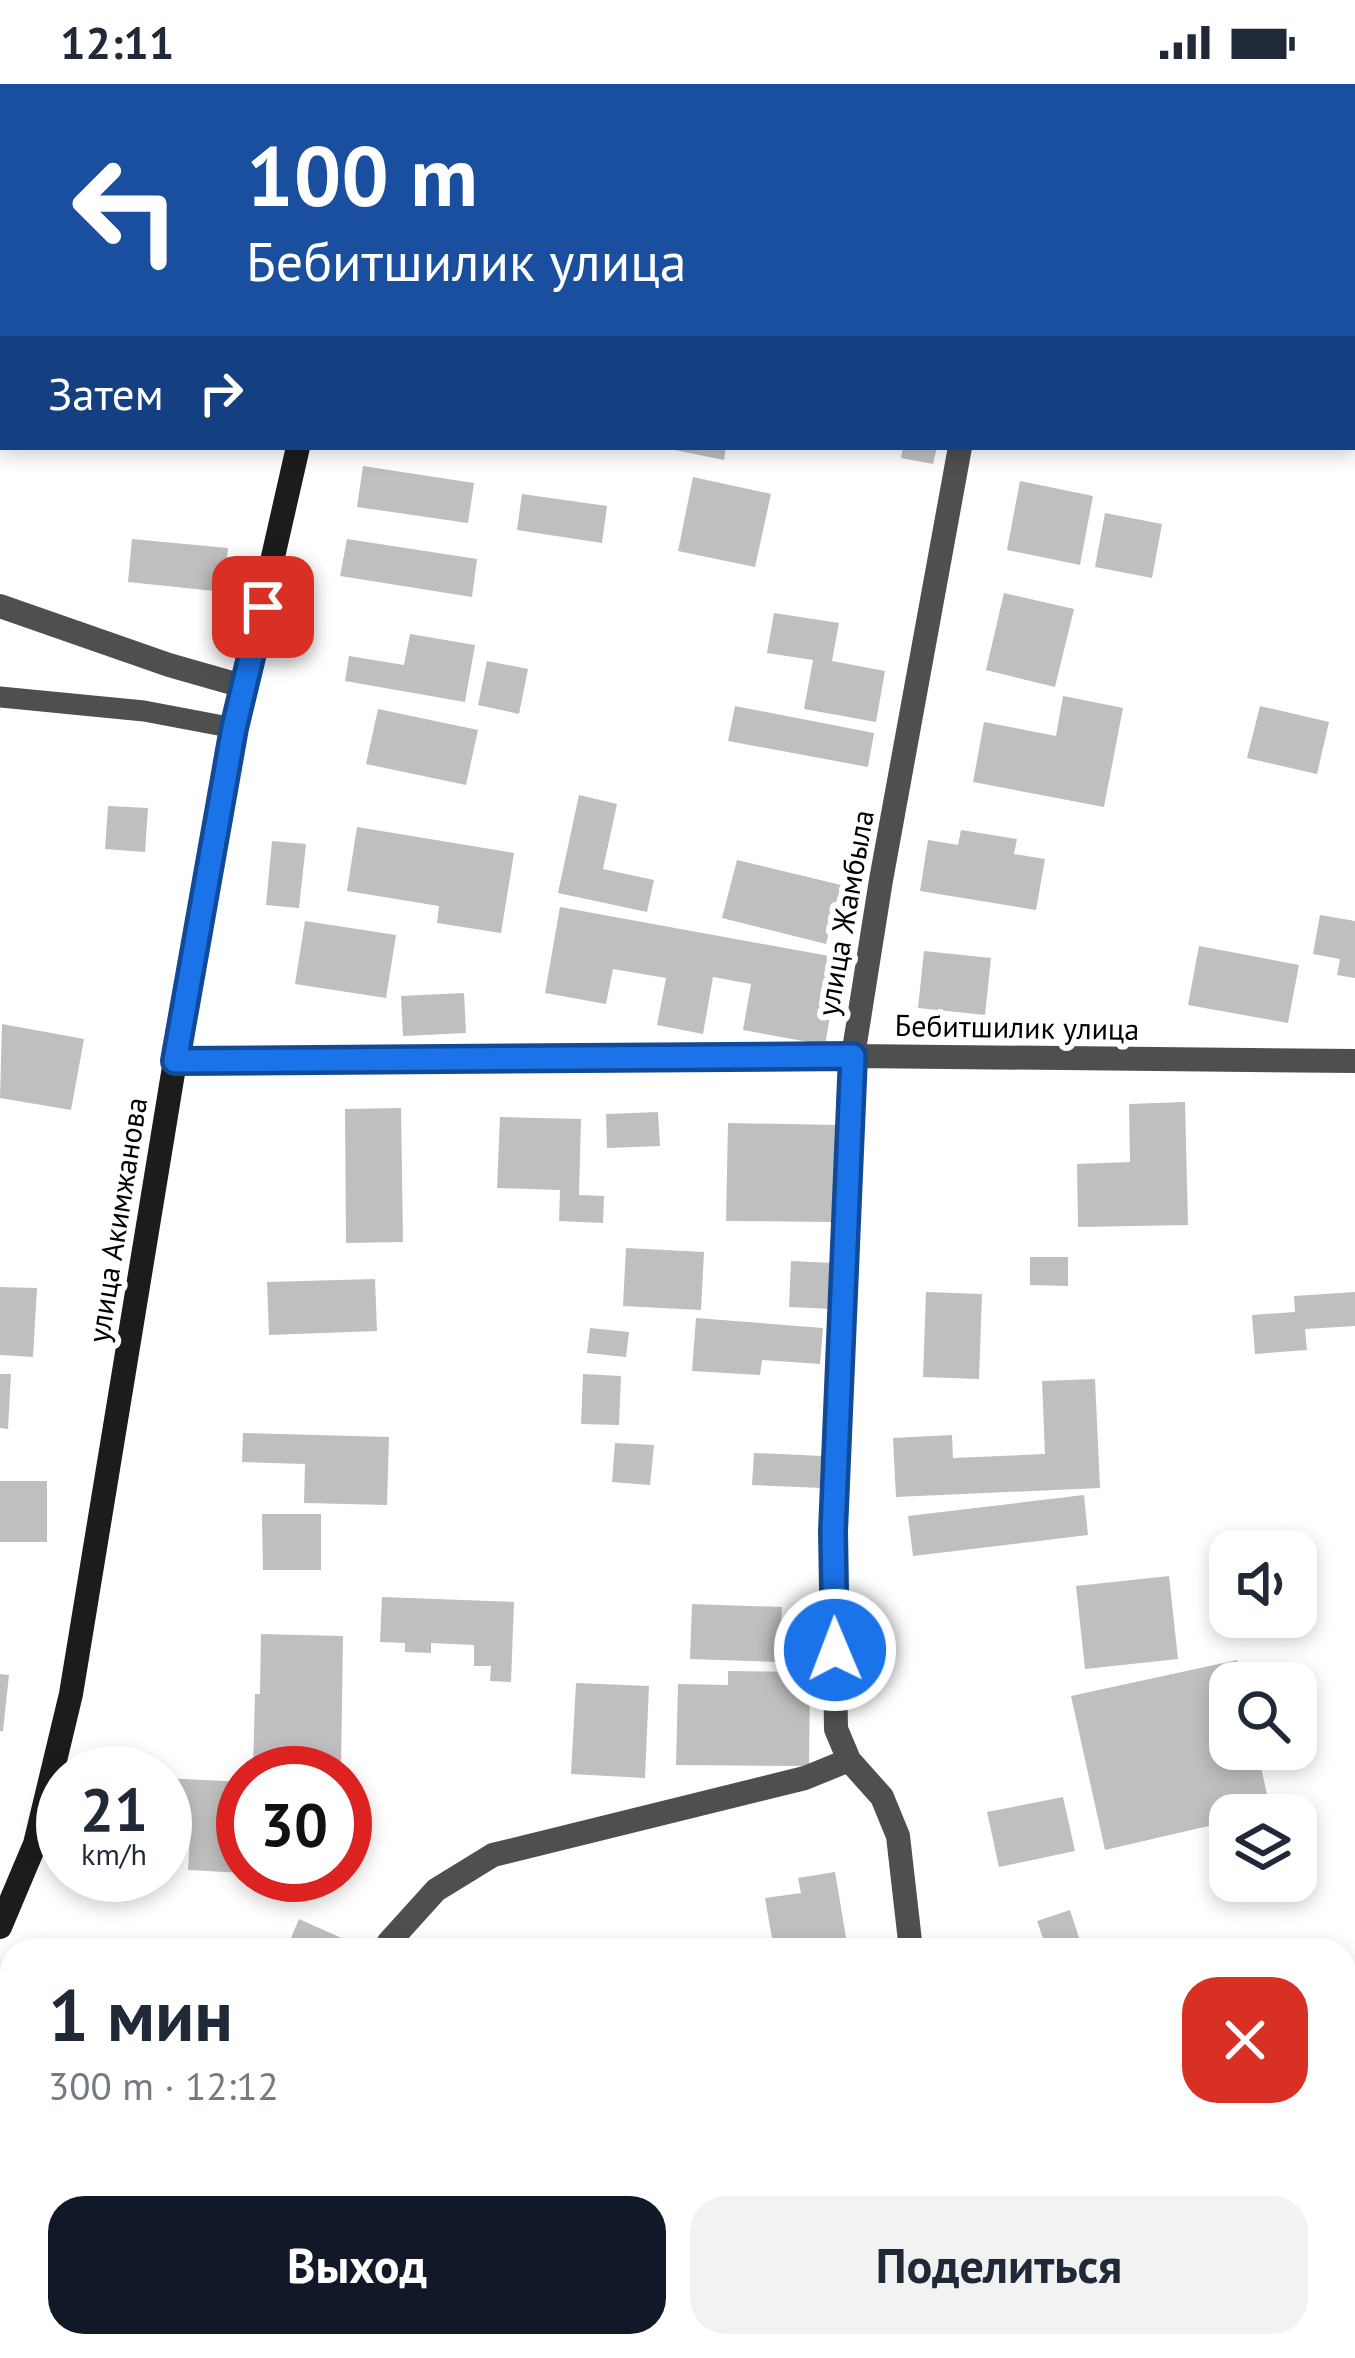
<!DOCTYPE html>
<html lang="ru">
<meta charset="utf-8">
<style>
body{margin:0;font-family:"PT Sans",sans-serif;background:#f2f2f3;color:#1f2937;height:100vh;display:flex;flex-direction:column;font-size:45px;white-space:nowrap}
*{box-sizing:border-box;margin:0}
p{font-size:39px;color:#747a83}
.icon{flex:none;width:66px;height:66px;fill:none;stroke:currentColor;stroke-width:2;stroke-linecap:round;stroke-linejoin:round}
.map{position:relative;flex:1;overflow:hidden}
.panel{position:absolute;left:0px;top:1854px;width:1356px;height:420px;display:flex;flex-direction:column;background:#fff;border-radius:36px 36px 0 0;box-shadow:0 6px 18px #0003}
.panel>*{flex:none}
.banner{position:absolute;left:0px;top:0px;width:1356px;height:366px;box-shadow:0 6px 18px #0003;background:#1a4fa0;color:#fff;overflow:hidden}
.fabs{position:absolute;left:1209px;top:1446px;display:grid;gap:24px}
.fabs a{display:grid;place-items:center;width:108px;height:108px;border-radius:24px;background:#fff;box-shadow:0 6px 18px #0003;font-size:60px}
.speed{position:absolute;left:36px;top:1662px;display:flex;gap:24px;font-size:60px;font-weight:700;text-align:center}
.speed>*{display:grid;place-content:center;width:156px;height:156px;border-radius:50%;background:#fff;box-shadow:0 6px 18px #0003;line-height:1}
.speed small{font-size:30px;font-weight:400}
.speed .limit{border:18px solid #d22;background:#fff;color:#111}
.pin{position:absolute;display:grid;place-items:center;width:102px;height:102px;color:#fff;margin:-51px;border-radius:24px;box-shadow:0 6px 18px #0006}
.me{position:absolute;width:132px;margin:-66px;rotate:359deg;stroke-linejoin:round;filter:drop-shadow(0 0 9px #0008)}
.turn{display:flex;align-items:center;gap:42px;height:252px;padding:0 48px;font-size:54px}
.turn .icon{width:156px;height:156px;stroke-width:2.5}
.turn b{display:block;font-size:84px;line-height:102px}
.then{display:flex;align-items:center;height:114px;padding:0 48px;background:#0003;gap:24px;font-size:45px}
.round{display:grid;place-items:center;flex:none;width:126px;height:126px;border-radius:36px;background:#f2f2f3}
.headline{display:flex;align-items:center;justify-content:space-between;height:204px;padding:0 48px}
h1{font-size:72px;font-weight:700;line-height:90px}
.cta{display:flex;gap:24px;margin-top:auto;padding:24px 48px}
.cta a{flex:1;height:138px;border-radius:36px;background:#111827;color:#fff;font-size:48px;font-weight:700;line-height:138px;text-align:center}
.cta a+a{background:#f2f2f3;color:#1f2937}
.status{display:flex;justify-content:space-between;align-items:center;height:84px;padding:0 60px;background:#fff;direction:ltr}
.status svg{height:33px;fill:currentColor}
.map>svg:first-child{display:block}
</style>
<div class="status"><b>12:11</b><svg viewBox="0 0 49 12"><path d="M0 12V9h3v3zM5 12V6h3v6zM10 12V3h3v9zM15 12V0h3v12zM26 1h20v11H26zM47 4h2v5h-2z"/></svg></div>
<div class="map">
<svg width="1355" height="2274" viewBox="0 0 1355 2274">
<rect width="100%" height="100%" fill="#fff"/>
<path fill="#bfbfbf" d="M671,363h55l-2,13 -54,-11z
M903,363h34l-4,17 -32,-6z
M363,382l111,17 -6,40 -111,-16z
M693,393l78,17 -16,73 -77,-16z
M1020,397l73,15 -13,69 -73,-15z
M522,410l85,12 -5,37 -85,-13z
M1105,429l57,11 -10,54 -57,-11z
M132,455l96,9 -4,44 -96,-10z
M347,455l130,20 -5,38 -132,-21z
M1004,509l70,16 -19,78 -69,-17z
M774,529l65,10 -7,38 53,10 -9,51 -72,-13 9,-49 -46,-7z
M410,550l65,11 -10,57 -120,-21 4,-25 55,9z
M487,577l41,8 -9,45 -41,-9z
M1063,612l60,12 -19,99 -131,-25 11,-60 72,14z
M735,622l139,27 -6,34 -140,-26z
M1260,622l69,16 -12,52 -70,-16z
M378,625l100,21 -12,55 -100,-21z
M579,711l38,9 -14,65 51,11 -7,32 -89,-19z
M108,722l40,2 -3,44 -40,-3z
M357,743l157,26 -13,80 -64,-10 2,-17 -92,-15z
M961,746l56,9 -3,15 31,5 -9,51 -116,-19 8,-51 30,5z
M272,757l34,3 -7,64 -33,-3z
M737,776l104,25 -15,59 -104,-26z
M560,823l280,51 -15,87 -82,-15 8,-46 -38,-7 -10,57 -46,-9 9,-47 -53,-9 -7,35 -61,-11z
M1320,831l35,6v57l-18,-3 3,-16 -27,-5z
M305,837l91,14 -10,63 -91,-14z
M1199,862l100,19 -11,58 -100,-18z
M924,867l67,7 -6,57 -67,-7z
M464,909l2,40 -63,3 -2,-40z
M2,940l82,15 -13,71 -71,-12z
M1185,1018l3,123 -110,2 -1,-63 53,-2 -1,-58z
M401,1024l2,134 -57,1 -1,-134z
M658,1028l2,34 -53,2 -1,-34z
M500,1033l81,2 -2,76 25,1 -1,27 -44,-2 1,-31 -63,-2z
M728,1039l109,2 -1,97 -110,-1z
M626,1164l78,4 -3,58 -78,-4z
M1030,1173h38v29l-38,-1z
M791,1177l43,2 -2,46 -43,-2z
M375,1195l2,52 -108,4 -2,-53z
M0,1203l37,1 -4,69 -33,-2z
M926,1208l56,2 -3,85 -56,-2z
M1355,1208v34l-50,3 2,21 -52,4 -3,-39 43,-3 -1,-16z
M696,1234l127,10 -3,36 -58,-4 -2,15 -68,-4z
M590,1244l39,4 -3,25 -39,-4z
M0,1290h11l-3,55 -8,-1z
M583,1290l38,2 -2,49 -38,-1z
M1095,1295l5,109 -204,9 -3,-59 59,-3 1,23 92,-4 -3,-73z
M243,1349l146,4 -2,68 -83,-2 1,-39 -63,-2z
M615,1359l39,2 -4,40 -38,-3z
M754,1369l69,3 -1,32 -70,-3z
M0,1397h47v61h-47z
M1084,1411l4,40 -175,21 -5,-40z
M262,1430h59v56h-58z
M1169,1492l9,83 -93,10 -9,-83z
M382,1513l132,5 -3,80 -21,-1 1,-15h-17v-21l-43,-2v10l-26,-1v-9l-25,-1z
M692,1520l90,3 -3,55 -89,-3z
M261,1550l82,2 -2,134 -88,-1 2,-75h5z
M1237,1576l5,23h-12v66h27l14,63 -41,3v6l-125,29 -34,-154z
M728,1587l82,1 -1,94 -133,-1 2,-81 50,1z
M0,1590l9,1 -6,56h-3z
M576,1599l73,3 -4,92 -74,-4z
M165,1694l78,4v91l-55,-3 3,-50 -26,-2z
M1063,1713l12,54 -76,16 -12,-55z
M835,1788l12,71 -41,7h-32l-9,-52 36,-5 -3,-15z
M1070,1826l13,40h-36l-10,-29z
M299,1835l56,25 -3,6h-66z
M238,2262h36l2,12h-36z
M536,2262h98l2,10 -142,2z
M725,2262h37l4,12h-76z
M1119,2262h93l3,12h-93z"/>
<g fill="none" stroke-linecap="round" stroke-linejoin="round">
<path stroke="#4f4f4f" stroke-width="21" d="M0,613l144,14 90,17"/>
<path stroke="#4f4f4f" stroke-width="24" d="M1027,3v-3
M0,258h3
M0,522l169,59 77,22
M175,977l678,-5 502,5
M385,1866l4,-8 47,-52 57,-35 312,-77 44,-18
M911,1866l-13,-114 -16,-39 -33,-37 -13,-31 -3,-198 20,-475 28,-176 79,-433
M0,1954l12,8
M971,2262l3,12
M339,2274v-12"/>
<path stroke="#1c1c1c" stroke-width="24" d="M370,3l1,-3
M0,1843l35,-83 36,-150 104,-633 59,-333 64,-281"/>
</g>
<g fill="none" stroke-linecap="round" stroke-linejoin="round">
<g stroke="#114b97" stroke-width="30">
<path id="route" d="M263,523l-29,121 -59,333 678,-5 -20,475 2,119"/>
</g>
<use href="#route" stroke="#1a73e8" stroke-width="21"/>
</g>
<g text-anchor="middle" stroke-width="12" stroke-linejoin="round" paint-order="stroke">
<g font-size="30" fill="#000" stroke="#fff">
<text transform="translate(846 829) rotate(-80)" y="10">улица Жамбыла</text>
<text transform="translate(1017 944) rotate(1)" y="10">Бебитшилик улица</text>
<text transform="translate(118 1136) rotate(-81)" y="10">улица Акимжанова</text>
</g>
</g>
</svg>
<div class="fabs">
<a><svg class="icon" aria-label="sound" viewBox="0 0 24 24"><path d="M4 9h4l5-4v14l-5-4H4zM17 9q2 3 0 6"/></svg></a>
<a><svg class="icon" aria-label="search" viewBox="0 0 24 24"><circle cx="10" cy="10" r="6"/><path d="M15 15l6 6"/></svg></a>
<a><svg class="icon" aria-label="layers" viewBox="0 0 24 24"><path d="M12 4l9 5-9 5-9-5zM3 14l9 5 9-5"/></svg></a>
</div>
<div class="speed"><div>21<small>km/h</small></div><div class="limit">30</div></div>
<div class="pin" style="left:263px;top:523px;background:#d93025"><svg class="icon" aria-label="arrive" viewBox="0 0 24 24"><path d="M6 21V4h12l-3 4 3 4H6"/></svg></div>
<svg class="me" style="left:835px;top:1566px" viewBox="-20 -20 40 40"><circle r="17" fill="#1a73e8" stroke="#fff" stroke-width="3"/><path d="M0-11L8 9 0 5-8 9z" fill="#fff"/></svg>
<div class="banner">
<div class="turn"><svg class="icon" aria-label="left" viewBox="0 0 24 24"><path d="M17 20v-9H6M10 6l-5 5 5 5"/></svg><div><b>100 m</b>Бебитшилик улица</div></div>
<div class="then">Затем<svg class="icon" aria-label="right" viewBox="0 0 24 24"><path d="M7 20v-9h11M14 6l5 5-5 5"/></svg></div>
</div>
<section class="panel">
<div class="headline"><div><h1>1 мин</h1><p>300 m · 12:12</p></div><a class="round" style="background:#d93025;color:#fff"><svg class="icon" aria-label="close" viewBox="0 0 24 24"><path d="M6 6l12 12M18 6L6 18"/></svg></a></div>
<div class="cta"><a>Выход</a><a>Поделиться</a></div>
</section>
</div>
